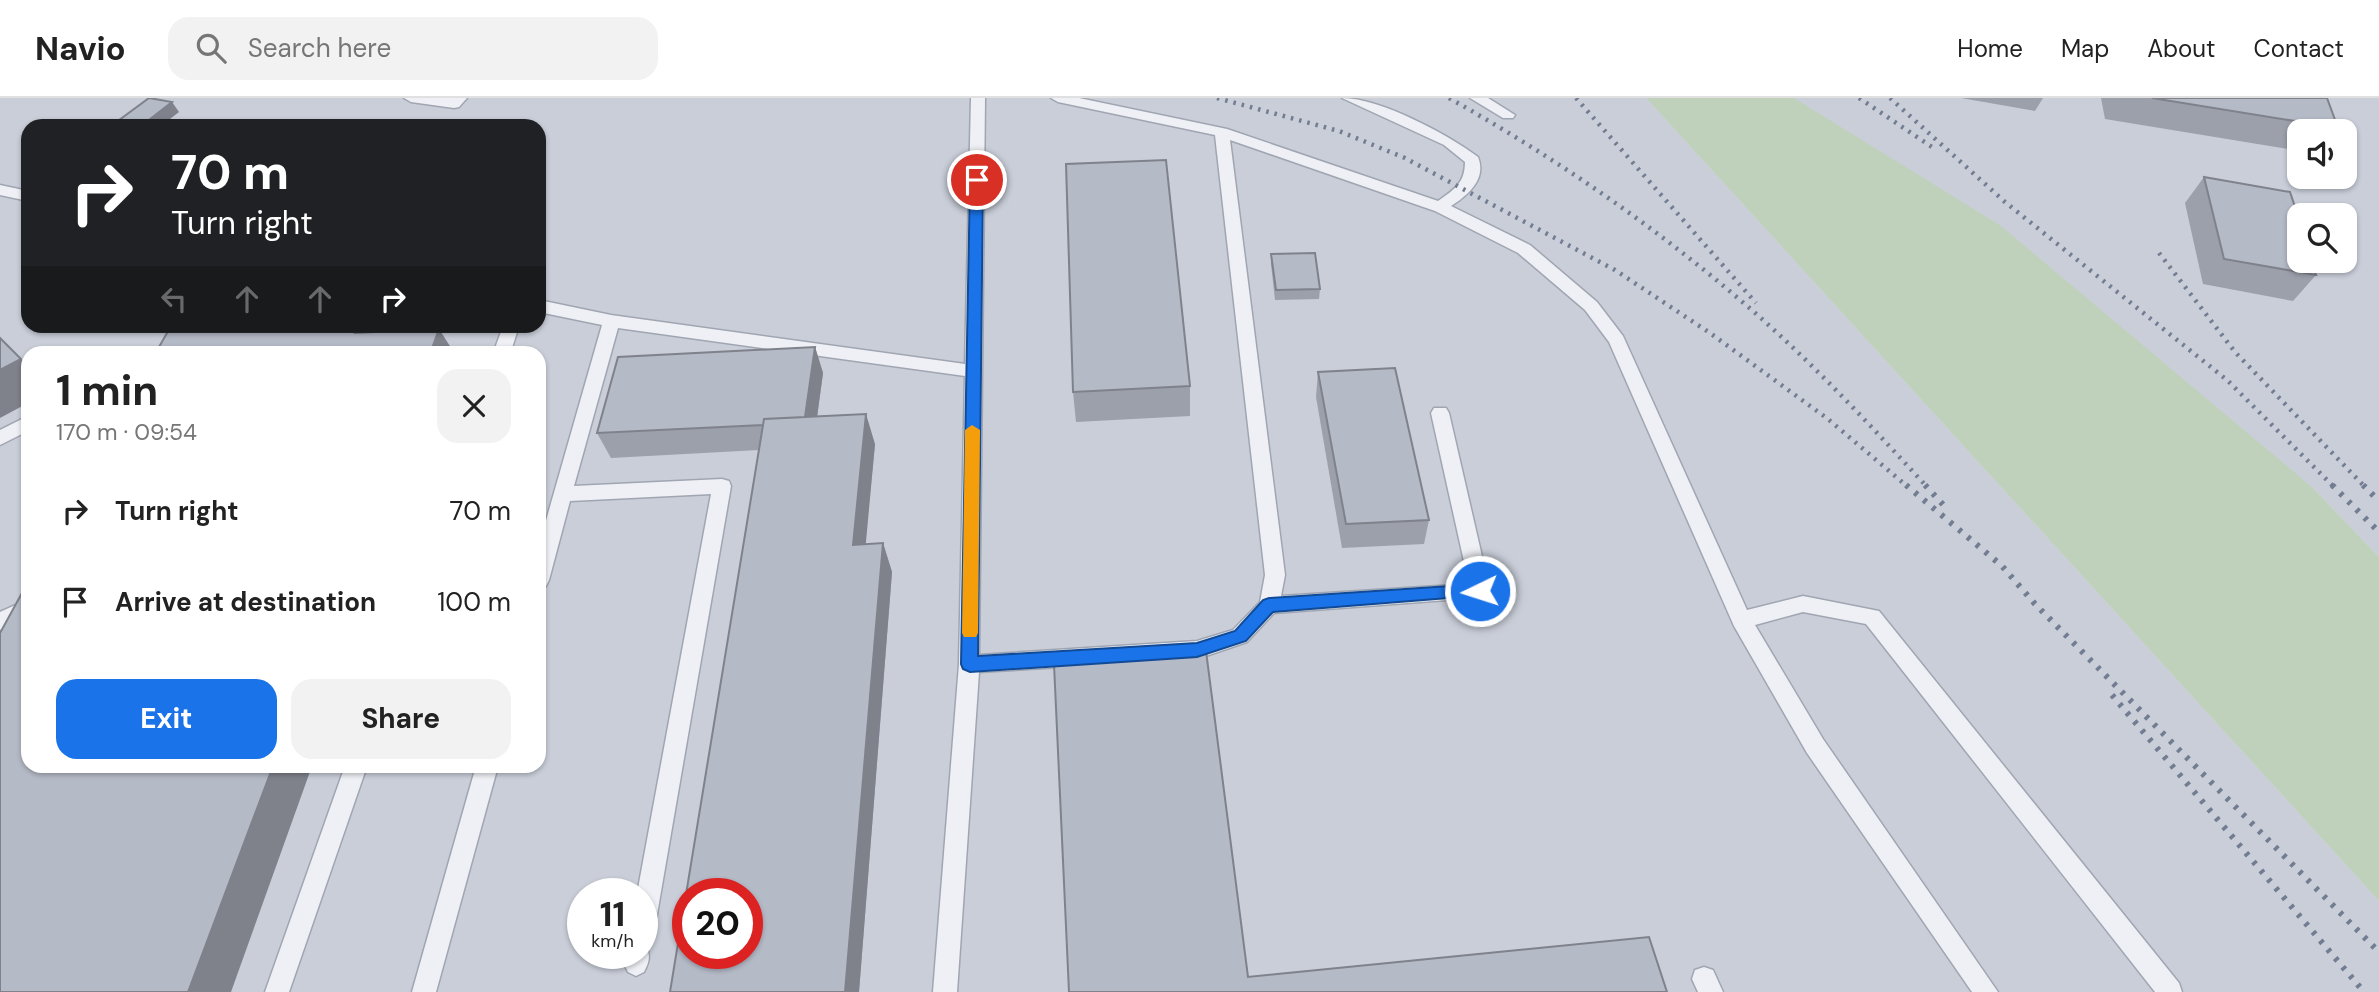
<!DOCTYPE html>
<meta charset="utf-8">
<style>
body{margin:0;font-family:"DM Sans",sans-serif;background:#f2f2f2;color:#222;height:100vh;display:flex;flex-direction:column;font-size:26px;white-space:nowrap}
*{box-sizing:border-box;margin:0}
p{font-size:23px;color:#767676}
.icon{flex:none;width:38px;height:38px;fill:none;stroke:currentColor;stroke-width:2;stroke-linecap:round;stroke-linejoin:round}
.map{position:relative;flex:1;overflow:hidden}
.drawer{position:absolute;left:21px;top:248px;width:525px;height:427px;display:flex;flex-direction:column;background:#fff;border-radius:21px;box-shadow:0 2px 5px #0004}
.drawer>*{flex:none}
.banner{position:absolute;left:21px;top:21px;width:525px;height:214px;border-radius:21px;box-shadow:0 2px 5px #0004;background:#202124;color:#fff;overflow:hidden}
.tools{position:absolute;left:2287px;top:21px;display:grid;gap:14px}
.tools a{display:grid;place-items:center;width:70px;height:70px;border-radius:14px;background:#fff;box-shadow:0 2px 5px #0004;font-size:35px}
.speed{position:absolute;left:567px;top:780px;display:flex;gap:14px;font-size:35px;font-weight:700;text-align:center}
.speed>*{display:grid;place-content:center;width:91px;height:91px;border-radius:50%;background:#fff;box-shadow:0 2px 5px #0004;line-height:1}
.speed small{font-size:18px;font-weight:400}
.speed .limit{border:10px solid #d22;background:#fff;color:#111}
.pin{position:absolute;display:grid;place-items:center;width:60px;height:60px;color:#fff;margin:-30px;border:4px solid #fff;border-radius:50%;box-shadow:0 2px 7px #0007}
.me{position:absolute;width:77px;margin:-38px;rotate:266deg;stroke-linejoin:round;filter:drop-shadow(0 0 5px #0008)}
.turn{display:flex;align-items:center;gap:24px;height:147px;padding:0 35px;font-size:32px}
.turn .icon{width:91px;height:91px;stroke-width:2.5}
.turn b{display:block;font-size:49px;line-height:60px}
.lanes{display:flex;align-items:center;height:66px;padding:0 35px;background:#0003;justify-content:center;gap:35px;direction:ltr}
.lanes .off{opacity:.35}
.round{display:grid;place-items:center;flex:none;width:74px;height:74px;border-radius:21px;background:#f2f2f2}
.head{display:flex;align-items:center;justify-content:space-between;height:119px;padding:0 35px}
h1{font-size:42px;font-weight:700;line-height:52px}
.action{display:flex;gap:14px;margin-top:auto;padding:14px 35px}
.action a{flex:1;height:80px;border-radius:21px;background:#1a73e8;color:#fff;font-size:28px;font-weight:700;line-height:80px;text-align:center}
.action a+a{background:#f2f2f2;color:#222}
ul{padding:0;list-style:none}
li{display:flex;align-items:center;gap:21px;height:91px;padding:0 35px}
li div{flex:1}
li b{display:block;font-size:26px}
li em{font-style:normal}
header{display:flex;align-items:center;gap:42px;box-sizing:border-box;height:98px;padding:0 35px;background:#fff;border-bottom:2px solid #e0e0e0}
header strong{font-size:33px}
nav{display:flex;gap:38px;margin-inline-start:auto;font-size:24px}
.search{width:490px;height:63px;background:#f2f2f2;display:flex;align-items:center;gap:18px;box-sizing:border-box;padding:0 24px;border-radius:21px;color:#767676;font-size:26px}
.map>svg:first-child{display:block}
</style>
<header>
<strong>Navio</strong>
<div class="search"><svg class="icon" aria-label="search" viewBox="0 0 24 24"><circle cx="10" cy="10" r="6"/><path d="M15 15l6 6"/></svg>Search here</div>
<nav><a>Home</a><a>Map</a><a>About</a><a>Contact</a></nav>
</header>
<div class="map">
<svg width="2379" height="894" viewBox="0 0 2379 894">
<rect width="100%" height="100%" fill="#dbdfe7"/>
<path fill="#c9ced9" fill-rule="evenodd" d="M0,0h1646l733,803v91h-2379zM28,28h511v200h-511zM28,256h511v412h-511zM583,796h59v60h-59zM688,796h59v60h-59z
M1794,0h585v459l-66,-69zM2300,33h45v46h-45zM2300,117h45v46h-45z"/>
<path fill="#bfd1bb" d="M1646,0h148l207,128 312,262 66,69v344z"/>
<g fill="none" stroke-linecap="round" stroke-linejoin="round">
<g stroke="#a0a6b1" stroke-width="3">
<path id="service" d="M404,0h63l-8,9 -5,1 -43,-6z
M971,0h14l-6,557 218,-14 36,-11 27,-28 5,-27 -50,-440 -157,-33 -7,-4h28l148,31 211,72c16,-11 27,-18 27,-39l-21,-17 -102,-47c38,0 105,36 136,59 9,22 -10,38 -27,49l79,39 67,57 26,34 124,274 56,-14 76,15 300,372 3,9h-27l-289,-368 -63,-12 -48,13 68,114 175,253h-26l-165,-239 -73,-127 -125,-284 -24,-32 -67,-57 -83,-42 -205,-71 55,435 -4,21 188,-12 -38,-171 3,-5h12l3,5 41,178 -3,6 -213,16 -27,29 -50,17 -218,13 -22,320h-24l26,-328 6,-288 -347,-48 -44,158 148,-7 7,2 2,5 -77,446 -4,8 -8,3v-49h-5l74,-400 -141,7 -21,79 -3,6 -7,2v-43l63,-220 -63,-13v-12l72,15 354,49z
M1470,0h18l27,17 -2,3h-10z
M0,87l28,6v10l-28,-6z
M503,228h16l-9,28h-17z
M28,318v15l-28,14v-15z
M22,504l6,2v12l-28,14v-18z
M345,668h22l-78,226h-24z
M476,668h22l-62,226h-24z
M642,846l4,2c5,10 3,16 -2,26l-8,4 -8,-4 -4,-8 2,-10h16z
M1704,869l9,3 10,22h-25l-6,-13 3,-9z"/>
</g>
<use href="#service" fill="#eef0f5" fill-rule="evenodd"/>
<path stroke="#737d91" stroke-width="4.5" stroke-dasharray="2.5 6" stroke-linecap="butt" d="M1217,0l122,33 66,27 210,112 95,63 118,86 80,68
M1449,0c112,63 217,136 313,221 59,53 112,110 165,168
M1576,0l180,205
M1859,0l73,49
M1890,0l115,104 222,178 107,107
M2159,155l76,99 130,135"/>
<path stroke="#737d91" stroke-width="6" stroke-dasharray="3.5 8" stroke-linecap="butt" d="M1906,387l96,81 33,38 344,348
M1925,387l23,25
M2332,387l47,47
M2363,387l16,16
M2112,597l252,297"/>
</g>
<path fill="#9ca0ab" d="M1961,0h82l-8,13z
M2101,0h226l11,30 -3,3h-35v20l-195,-32z
M2204,79l112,98 -23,26 -90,-17 -18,-81z
M1271,156l49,35 -1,10 -44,1 -4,-36z
M815,249l8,26 -6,44 58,27 -10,100 18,-1 9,29 -33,420h-189l89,-542 -148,8 -14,-25z
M1318,274l111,148 -5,24 -82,4 -26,-151z
M1190,288v30l-114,6 -3,-30z"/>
<path fill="#7f828b" d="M172,4l7,10 -18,14h-20z
M358,228h34l-12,28 -25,-21z
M439,231l16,25h-25z
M0,239l28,29v37l-28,15z
M815,249l8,26 -10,74 -8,-24z
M866,316l9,30 -12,130 -10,-29z
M883,445l9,29 -33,420h-14z
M273,668h39l-81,226h-43z"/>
<path fill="#b5bac7" stroke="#7f828b" stroke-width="2" fill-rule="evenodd" d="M149,0l23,4 -31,24h-30z
M2152,0h175l11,30z
M1166,62l24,226 -117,6 -7,-228z
M2204,79l86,15 10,30v39h11l5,14 -92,-16z
M1315,155l5,36 -44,1 -5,-36z
M171,228h187l-3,7 84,-4 -9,25h-275z
M0,240l21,21 -21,11z
M815,249l-10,70 -41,2 -1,6 -166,8 21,-76z
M1395,270l34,152 -83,4 -28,-152z
M866,316l-13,131 30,-2 -38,449h-175l94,-573zM688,796h59v60h-59z
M28,484v184h245l-85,226h-188v-359z
M1206,553l42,326 401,-40 18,55h-598l-15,-328z"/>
<path fill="#1a73e8" stroke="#114b97" stroke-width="2" d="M977,78l6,4 -5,476 219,-13 38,-12 28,-31 6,-2 211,-14 6,2 2,5 -2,4 -213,17 -27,29 -49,16 -227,15 -7,-3 -2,-5 9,-484z"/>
<path fill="#f59e0b" d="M972,327l8,5 -2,203 -2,4h-12l-2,-4 3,-203z"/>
</svg>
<div class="tools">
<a><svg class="icon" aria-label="sound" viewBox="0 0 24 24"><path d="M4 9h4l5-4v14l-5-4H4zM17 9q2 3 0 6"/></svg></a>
<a><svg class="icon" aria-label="search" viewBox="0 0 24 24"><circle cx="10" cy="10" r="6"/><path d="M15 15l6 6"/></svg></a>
</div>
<div class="speed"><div>11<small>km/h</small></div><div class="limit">20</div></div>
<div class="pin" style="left:977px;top:82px;background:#d93025"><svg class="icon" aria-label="arrive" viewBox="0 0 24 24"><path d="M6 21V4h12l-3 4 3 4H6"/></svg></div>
<svg class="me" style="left:1480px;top:493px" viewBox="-20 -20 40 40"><circle r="17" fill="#1a73e8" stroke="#fff" stroke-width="3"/><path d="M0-11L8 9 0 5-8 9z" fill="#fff"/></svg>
<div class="banner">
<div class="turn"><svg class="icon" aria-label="right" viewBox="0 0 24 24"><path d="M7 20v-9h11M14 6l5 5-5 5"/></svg><div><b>70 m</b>Turn right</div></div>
<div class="lanes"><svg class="icon off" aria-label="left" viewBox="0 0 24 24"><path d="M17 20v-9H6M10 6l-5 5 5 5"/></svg><svg class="icon off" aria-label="ahead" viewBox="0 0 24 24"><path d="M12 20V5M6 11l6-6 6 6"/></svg><svg class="icon off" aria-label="ahead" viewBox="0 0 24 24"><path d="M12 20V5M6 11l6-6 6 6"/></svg><svg class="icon" aria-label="right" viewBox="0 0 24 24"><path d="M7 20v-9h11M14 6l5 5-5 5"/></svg></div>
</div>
<section class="drawer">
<div class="head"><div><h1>1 min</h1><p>170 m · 09:54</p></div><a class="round"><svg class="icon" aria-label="close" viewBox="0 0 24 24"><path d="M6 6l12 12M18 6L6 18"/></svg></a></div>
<ul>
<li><svg class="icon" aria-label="right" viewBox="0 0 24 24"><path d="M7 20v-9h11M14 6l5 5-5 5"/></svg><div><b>Turn right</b></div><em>70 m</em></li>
<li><svg class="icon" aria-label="arrive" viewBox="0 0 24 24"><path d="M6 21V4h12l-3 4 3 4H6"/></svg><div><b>Arrive at destination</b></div><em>100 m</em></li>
</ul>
<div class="action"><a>Exit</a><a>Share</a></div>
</section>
</div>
